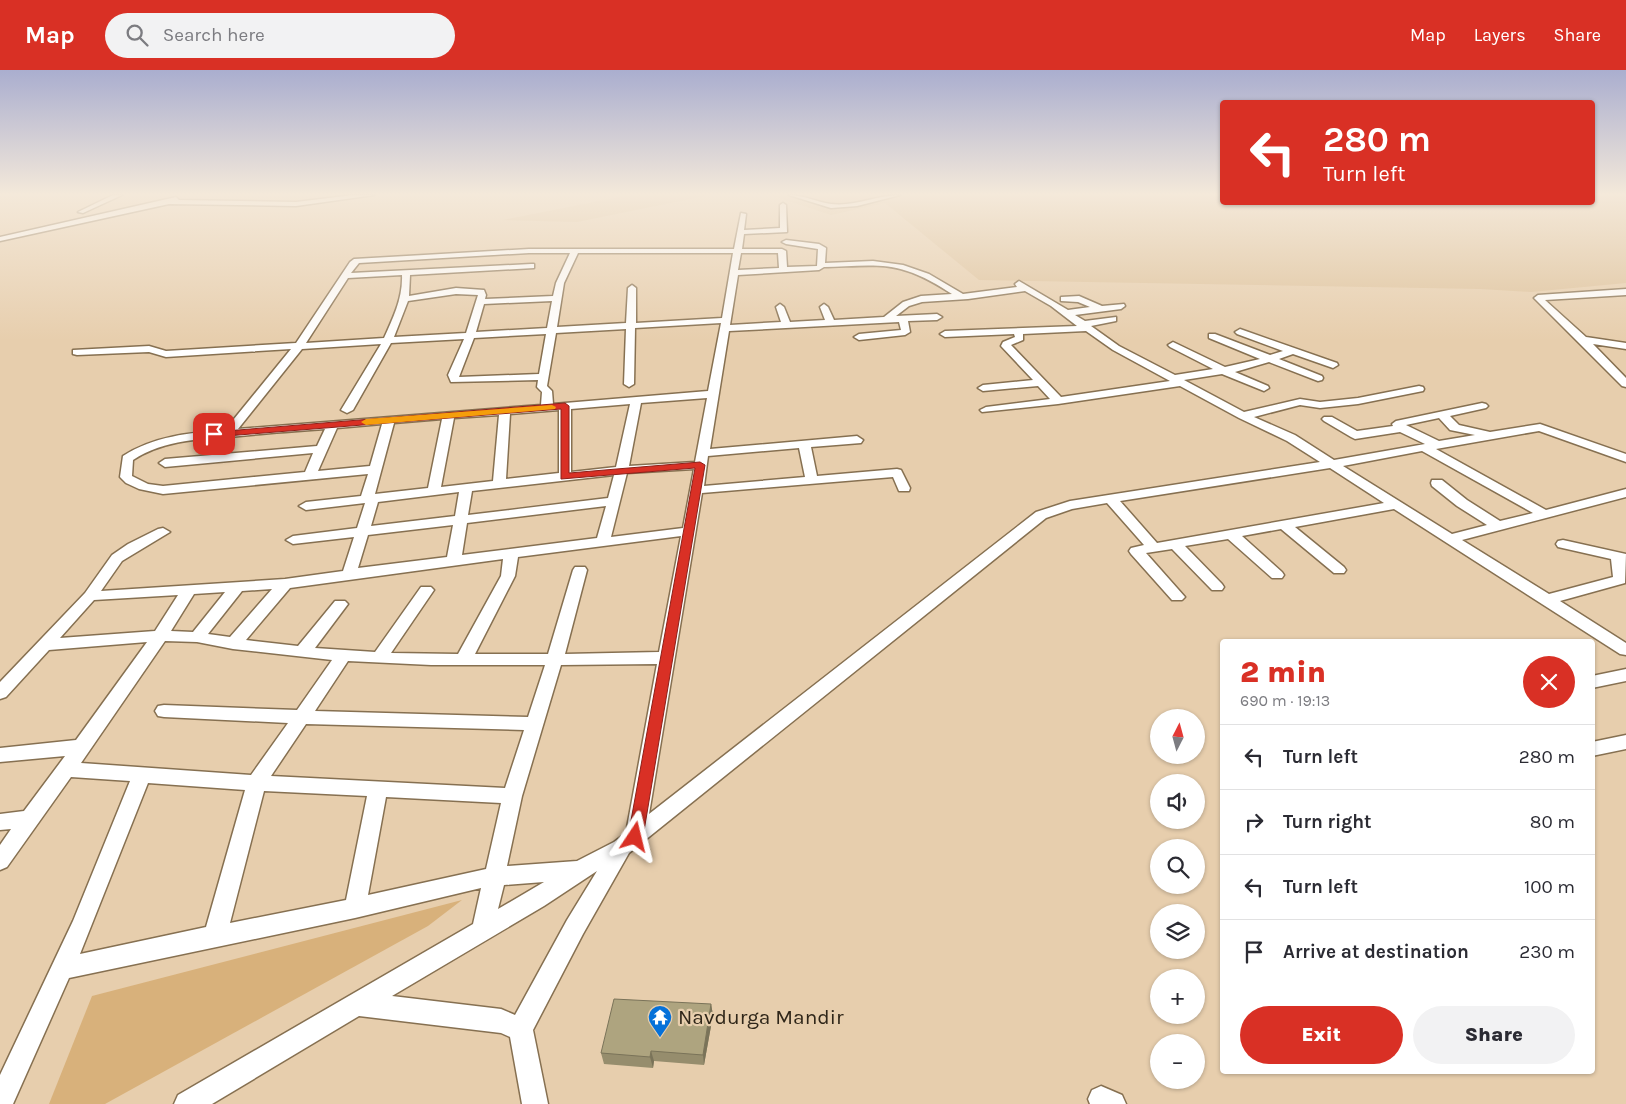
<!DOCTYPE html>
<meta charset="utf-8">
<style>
body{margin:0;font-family:Karla,sans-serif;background:#f2f2f3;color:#2b2b33;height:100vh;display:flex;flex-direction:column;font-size:19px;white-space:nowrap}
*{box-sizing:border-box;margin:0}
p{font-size:16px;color:#7c7c81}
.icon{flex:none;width:28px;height:28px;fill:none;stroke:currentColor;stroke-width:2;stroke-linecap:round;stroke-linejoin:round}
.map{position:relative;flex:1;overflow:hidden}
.drawer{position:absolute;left:1220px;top:569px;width:375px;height:435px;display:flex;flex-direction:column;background:#fff;border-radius:5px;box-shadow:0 1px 4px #0004}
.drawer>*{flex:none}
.guide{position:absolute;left:1220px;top:30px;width:375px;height:105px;border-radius:5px;box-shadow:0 1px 4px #0004;background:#d93025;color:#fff;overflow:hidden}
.needle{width:32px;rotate:6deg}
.controls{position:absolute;left:1150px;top:639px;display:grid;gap:10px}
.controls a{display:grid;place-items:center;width:55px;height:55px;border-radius:50%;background:#fff;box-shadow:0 1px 4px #0004;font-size:25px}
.pin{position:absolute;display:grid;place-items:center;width:42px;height:42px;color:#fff;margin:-21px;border-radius:10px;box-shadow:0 2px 8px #0006}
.me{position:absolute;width:55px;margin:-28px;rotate:10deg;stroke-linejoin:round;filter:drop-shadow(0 0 4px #0008)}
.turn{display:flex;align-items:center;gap:18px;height:105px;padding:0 20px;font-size:22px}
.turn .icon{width:65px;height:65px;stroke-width:2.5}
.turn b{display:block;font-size:35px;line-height:42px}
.round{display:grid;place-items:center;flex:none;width:52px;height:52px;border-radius:26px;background:#f2f2f3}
.headline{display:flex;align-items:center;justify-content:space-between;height:85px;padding:0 20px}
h1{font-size:30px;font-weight:800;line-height:38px;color:#d93025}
.primary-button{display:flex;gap:10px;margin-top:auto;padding:10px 20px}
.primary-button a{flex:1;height:58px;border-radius:30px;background:#d93025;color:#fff;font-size:20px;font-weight:800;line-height:58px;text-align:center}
.primary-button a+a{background:#f2f2f3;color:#2b2b33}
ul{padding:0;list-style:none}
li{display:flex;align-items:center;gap:15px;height:65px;padding:0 20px;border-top:1px solid #e1e1e2}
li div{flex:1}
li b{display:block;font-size:19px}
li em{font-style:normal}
header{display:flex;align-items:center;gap:30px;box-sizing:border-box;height:70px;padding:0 25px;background:#d93025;color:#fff}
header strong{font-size:24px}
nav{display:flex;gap:28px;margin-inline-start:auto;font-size:18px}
.search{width:350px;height:45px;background:#f2f2f3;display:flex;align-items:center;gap:12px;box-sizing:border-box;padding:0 18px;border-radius:28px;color:#7c7c81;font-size:19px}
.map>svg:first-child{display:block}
</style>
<header>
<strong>Map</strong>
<div class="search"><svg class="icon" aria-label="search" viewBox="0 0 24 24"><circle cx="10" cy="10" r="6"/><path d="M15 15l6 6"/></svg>Search here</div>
<nav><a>Map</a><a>Layers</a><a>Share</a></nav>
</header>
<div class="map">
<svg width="1626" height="1034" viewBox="0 0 1626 1034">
<rect width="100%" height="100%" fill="#e7cead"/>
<path fill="#dec29b" d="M629,125h81l-133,27 -74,-2z
M771,125h451v7h370l1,-7h33v88l-95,9 -51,-3 -501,-9 -94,-77 -54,12z"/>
<path fill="#d8b17b" d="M462,830l-34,26 -323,178h-56l43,-108z"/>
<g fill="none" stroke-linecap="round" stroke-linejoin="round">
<g stroke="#867051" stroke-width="3">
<path id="minor" d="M113,125h9l-39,18 -5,-1z
M353,125h21l-78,11 -127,-2 -169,37v-4l176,-40 3,3 117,2z
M789,125c15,0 27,7 42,9 23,3 46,-9 69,-9l-43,11 -26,2z
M783,133l3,2 1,27 -43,2 -2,15h40l4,2 1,16 30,-1 1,-17 -32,-5 -4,-2 4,-2 33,4 7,4 -1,15 48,-2 30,4 26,9 34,20 54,-7 -2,-3 4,-3 49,29 22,-3 -12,-5 -17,-1v-4l18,-1 23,10 22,-2 1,2 -4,3 -46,6 10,6 31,-4v4l-25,5 28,20 56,29 38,-6 -43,-22 -2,-2 5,-3 52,25 35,-8 -51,-21v-4h6l55,21 13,-4 -46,-17 -2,-2 5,-3 97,34 1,2 -5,3 -40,-14 -14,5 43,17 1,2 -1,2 -4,1 -49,-19 -34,10 33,14 1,2 -5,3 -42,-17 -38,6 60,32 56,-13 20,3 38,-4 61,-12 4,1 1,2 -1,2 -65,13 -38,4 -20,-3 -46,12 41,18 39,25 91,-16 -25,-12 -45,7 -4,-2 -27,-16 -2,-2 2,-2h8l25,14 36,-5 -1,-2 4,-3 86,-18 4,1 2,2 -2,2 -36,8 9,9 31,7 50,-8 86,30v8l-87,-31 -103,18 110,61 80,-21v8l-164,43 87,54 64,-17 -2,-18 -53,-12 -2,-3 2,-3 5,-1 63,14 -1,29 -65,18 66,42v12l-6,-1 -226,-145 -99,18 49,40 2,3 -2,3h-10l-53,-44 -39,7 40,36 2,3 -2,3h-10l-44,-39 -43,7 37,38 2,3 -2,3h-10l-40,-41 -26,4 39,44 -3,3h-10l-41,-46 -2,-3 2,-3 13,-3 -37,-42 -35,6 -26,9 -417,335 -46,81 -50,96 15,74h-26l-12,-67 -9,-4 -142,-17 -147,88h-38l4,-9 295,-171 8,-36 -126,30 -286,60 -56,126h-13v-29l73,-154 57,-140 -59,-4 -64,90 -7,3v-25l11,-16 -11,1v-16l24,-3 41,-55 -65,6v-14l76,-8 71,-98 -98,8 -43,47 -6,2v-17l85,-89 27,-38 16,-11 30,-15 5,-1 7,4 -48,29 -21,30 184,-12 58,-8 11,-34 -61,7 -7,-4 7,-4 64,-8 8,-25 -59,7 -7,-4 7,-4 55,-6 7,-22 -205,20 -24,-5 -13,-6 -6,-6 3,-21c31,-20 66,-23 102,-26l66,-81 -125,8 -17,-5 -72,3 -4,-1v-4l76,-4 17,5 130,-8 54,-81 4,-3 175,-10h205l7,-36 5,1 -2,16 36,-2v-23zM529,183h41l-14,30 -3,13 -68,3 1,-4 -2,-5 -28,-2 -47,8 1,-21 124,-7v-4h-3l-180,9 8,-10zM578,183h155l-11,65 -86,5v-35l-4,-3 -4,3 -2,35 -69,4 7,-44zM741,183h37l1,15 -41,2zM824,197c27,0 57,-5 83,4 16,5 31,14 45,23l-31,2 -18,6 -19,15 -50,3 -6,-13 -4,-3 -4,3 5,13 -35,2 -6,-15 -4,-3 -4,3 5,15 -51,3 8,-50 81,-5zM402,205c1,23 -9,43 -18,63l-78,5 42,-65zM1025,221l26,15 26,20 -132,5 -5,3 5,3 69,-3 1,3 -12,5 -2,4 32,34 -50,5 -5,3 5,3 55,-5 12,13 -64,8 -6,3 2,2 76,-8 122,-18 59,32 48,23 33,21 -250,39 -34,11 -387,302 53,-321 191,-16 6,14h10l1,-3 -9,-18 -4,-1 -80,7 -6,-29 50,-4 2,-3 -6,-4 -147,13 19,-118 170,-9 2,8 -42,4 -5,3 5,3 46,-5 5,-3 -2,-11 29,-1 5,-3 -5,-3 -41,2 13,-10 13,-4 46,-3zM456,224l22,1 -12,38 -72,4 14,-36zM552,231l-5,27 -71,4 8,-28zM721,253l-13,68 -155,13 -1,-13 -5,-5 9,-53 70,-4 -2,55 5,3 5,-3 1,-56zM1086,261l27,19 57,31 -109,16 -50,-52 12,-5v-6zM546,264l-7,40 -80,3 15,-39zM464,269l-16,36 3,7 87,-2 -1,7 5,5 -1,13 -303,24 64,-80 79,-5 -40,66 6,3 6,-3 38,-67zM707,328l-12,64 -66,4 12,-63zM630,334l-14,63 -45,5v-63zM559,340v63l-53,6 4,-65zM499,345l-6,66 -52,6 13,-69zM1439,348l11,12 25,5 -36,6 -33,-16zM442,349l-14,69 -53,6 19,-71zM382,354l-12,42 -52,5 19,-43zM325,359l-8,17 -152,13 -6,4 6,4 148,-14 -8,19 -142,14 -15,-2 -16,-8 1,-16c32,-21 70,-21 107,-24 28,-3 56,-5 85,-7zM799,378l6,29 -101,9 4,-30zM1422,381l111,62 -33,8 -33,-21 -25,-20h-10l-1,3 1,3 25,20 30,19 -35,9 -109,-68zM1330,398l54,35 -227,40 -37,-42zM694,399l-11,59 -72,9 16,-64zM614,405l-6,23 -140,17 4,-24zM459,422l-4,24 -84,10 7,-24zM606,436l-9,32 -135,17 5,-32zM453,455l-6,32 -89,11 10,-33zM681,466l-22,116 -94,2 22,-84 -2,-3h-10l-2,3 -25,84h-73l40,-78 3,-19zM503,489l-2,17 -43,78 -67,-1 43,-63 -3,-3h-10l-46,65 -60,-4 33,-44 -3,-3h-10l-37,45 -52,-6 44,-52zM272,519l-42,48 -22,-3 34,-43zM225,522l-32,40 -22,-1 23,-37zM178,525l-23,36 -95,7 34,-38zM165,571l32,1 36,7 99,11 -35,50 -133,-5 -6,1 -3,5 3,5 6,1 124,6 -37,52 -170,-12zM348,591l83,4h114l-17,52 -213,-6zM657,594l-31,169 -12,9 -37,19 -70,5 15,-70 39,-131zM306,654l218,6 -19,58 -234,-12zM148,713l97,7 -39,137 -126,27zM264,721l103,5 -21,104 -116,23zM386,727l115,6 -15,66 -118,26zM597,801l-30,49 -52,95 -14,-6 -109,-13 152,-90zM544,812l-46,27 6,-24z
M1626,219v6l-81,5 41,37 40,6v6l-33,-5 33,34v9l-4,-1 -88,-88 4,-3z
M1626,599v12l-34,7v-12z
M1626,665v14l-34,7v-14z
M1101,1016l21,9 4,9h-36l-2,-5 4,-9z"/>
</g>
<use href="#minor" fill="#fff" fill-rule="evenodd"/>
</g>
<path fill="#968d6d" d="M711,934l2,11 -9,50 -50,-4 -1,7 -49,-4 -3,-11z"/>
<path fill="#7a7359" d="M711,934l2,11 -9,50 -1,-10z
M651,981l3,10 -1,7 -3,-11z"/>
<path fill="#aea47f" stroke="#7a7359" d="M614,929l97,5 -8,51 -52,-4 -1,6 -49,-4z"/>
<linearGradient id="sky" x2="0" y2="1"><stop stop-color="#aaaecf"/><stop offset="0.46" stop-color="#f4e9da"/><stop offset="1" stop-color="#f4e9da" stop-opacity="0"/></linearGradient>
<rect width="1626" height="270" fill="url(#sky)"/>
<path fill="#d93025" stroke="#8d1f18" d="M565,333l4,3v67l131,-11 5,3 -62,372 -2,4 -6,2 -5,-2 -2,-4 67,-369 -134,11v-70l-347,28 -4,-3 4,-2z"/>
<path fill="#f59e0b" d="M552,335l4,2 -1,2 -189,16 -5,-3 5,-3z"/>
<defs>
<g id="temple-pin" transform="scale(1.25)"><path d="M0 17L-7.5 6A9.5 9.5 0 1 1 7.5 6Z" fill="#0571d9" stroke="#e7cead"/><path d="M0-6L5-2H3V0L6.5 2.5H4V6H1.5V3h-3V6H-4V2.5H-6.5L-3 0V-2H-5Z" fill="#fff"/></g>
</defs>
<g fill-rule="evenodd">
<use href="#temple-pin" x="660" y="947"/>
</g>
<g text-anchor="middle" stroke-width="4.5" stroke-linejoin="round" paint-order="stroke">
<g font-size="21" fill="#2f2619" stroke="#e7cead" text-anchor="start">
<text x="678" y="954">Navdurga Mandir</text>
</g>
</g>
</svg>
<div class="controls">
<a><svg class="needle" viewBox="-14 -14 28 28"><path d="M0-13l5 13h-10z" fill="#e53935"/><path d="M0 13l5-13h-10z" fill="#7c7c81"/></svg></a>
<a><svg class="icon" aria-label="sound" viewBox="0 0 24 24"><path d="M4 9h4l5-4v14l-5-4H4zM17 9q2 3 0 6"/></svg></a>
<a><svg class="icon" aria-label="search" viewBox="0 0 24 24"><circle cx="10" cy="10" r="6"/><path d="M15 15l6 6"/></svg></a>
<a><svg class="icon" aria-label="layers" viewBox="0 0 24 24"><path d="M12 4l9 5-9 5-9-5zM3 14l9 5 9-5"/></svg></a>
<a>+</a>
<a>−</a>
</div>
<div class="pin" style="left:214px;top:364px;background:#d93025"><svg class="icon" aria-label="arrive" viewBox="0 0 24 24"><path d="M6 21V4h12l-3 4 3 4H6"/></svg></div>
<svg class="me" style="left:635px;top:767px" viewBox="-20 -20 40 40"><path d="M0-17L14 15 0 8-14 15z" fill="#d93025" stroke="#fff" stroke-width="4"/></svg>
<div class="guide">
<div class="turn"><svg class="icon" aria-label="left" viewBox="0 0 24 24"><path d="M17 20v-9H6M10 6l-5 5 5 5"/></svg><div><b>280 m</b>Turn left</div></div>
</div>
<section class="drawer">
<div class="headline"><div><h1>2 min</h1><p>690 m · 19:13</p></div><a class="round" style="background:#d93025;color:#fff"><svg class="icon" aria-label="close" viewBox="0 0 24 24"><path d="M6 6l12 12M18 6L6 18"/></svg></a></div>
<ul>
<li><svg class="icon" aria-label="left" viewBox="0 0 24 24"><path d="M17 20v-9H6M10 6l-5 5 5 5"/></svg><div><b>Turn left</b></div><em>280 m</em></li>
<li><svg class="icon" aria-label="right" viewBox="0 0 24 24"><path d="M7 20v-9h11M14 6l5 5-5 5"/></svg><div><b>Turn right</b></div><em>80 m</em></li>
<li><svg class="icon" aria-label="left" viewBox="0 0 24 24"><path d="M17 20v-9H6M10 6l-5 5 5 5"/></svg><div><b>Turn left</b></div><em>100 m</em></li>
<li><svg class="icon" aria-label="arrive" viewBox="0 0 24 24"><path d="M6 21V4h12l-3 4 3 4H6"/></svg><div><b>Arrive at destination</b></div><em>230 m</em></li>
</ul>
<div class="primary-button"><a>Exit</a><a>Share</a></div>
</section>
</div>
